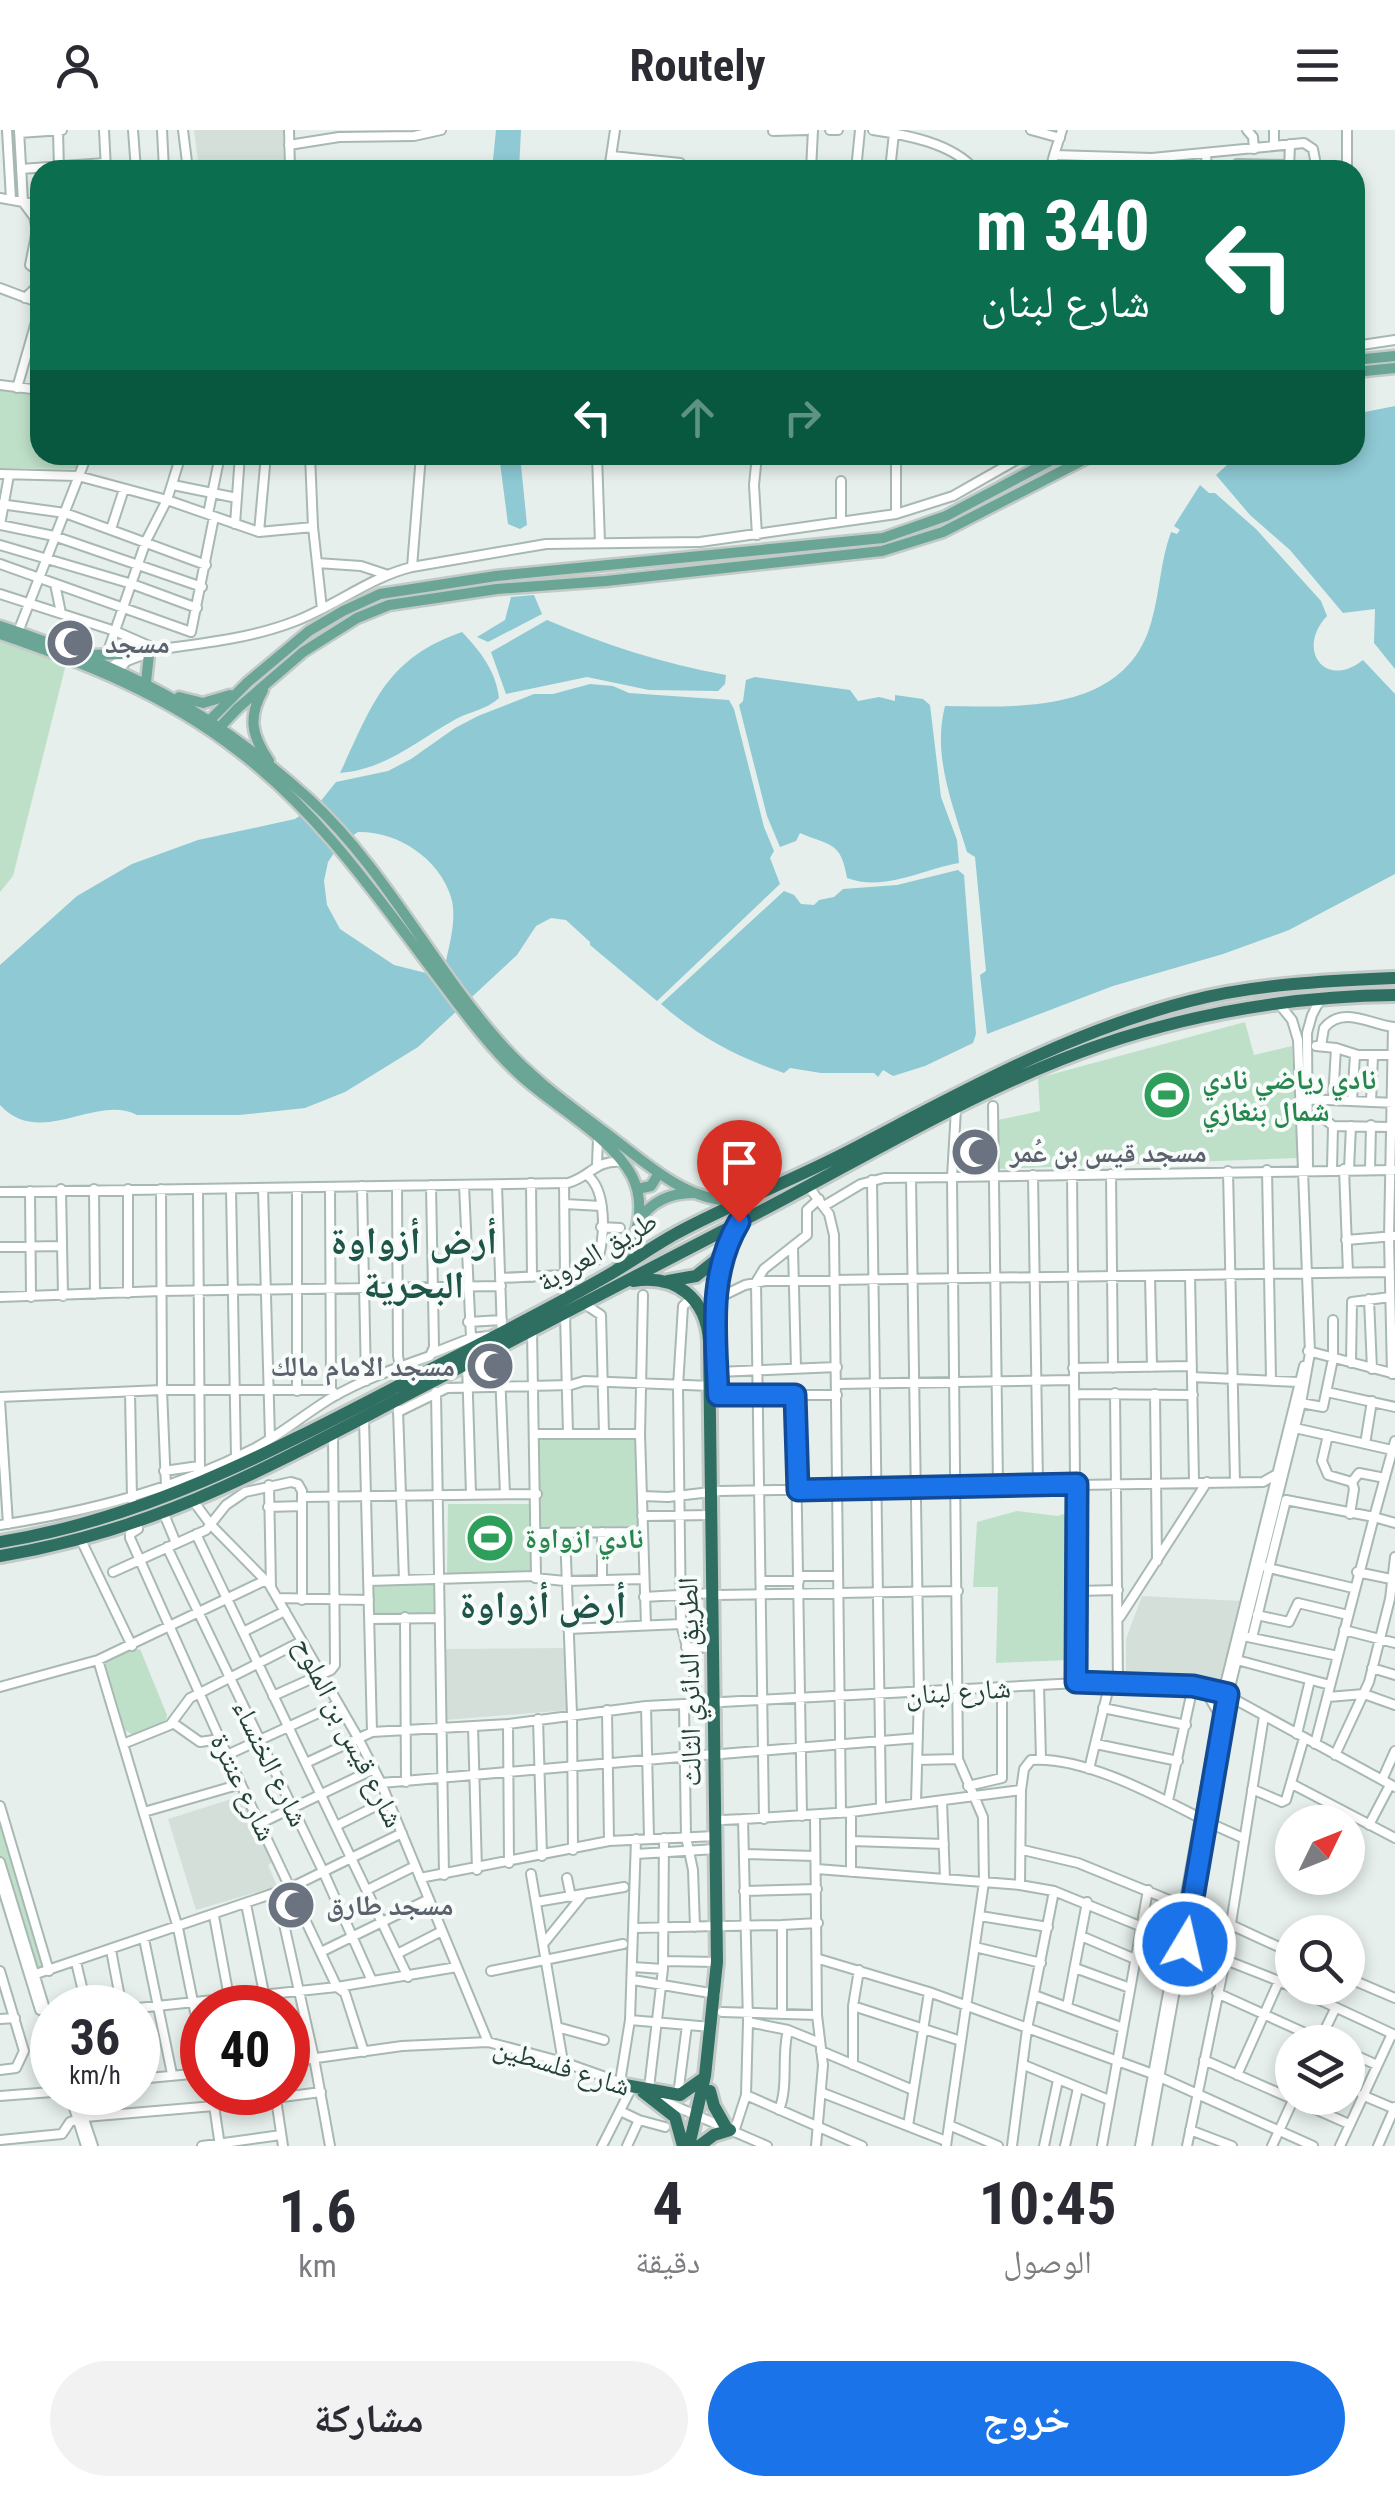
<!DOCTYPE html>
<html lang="ar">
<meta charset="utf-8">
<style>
body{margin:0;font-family:"Roboto Condensed","Noto Naskh Arabic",sans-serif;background:#f2f2f3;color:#2b2b33;direction:rtl;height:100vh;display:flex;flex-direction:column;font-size:38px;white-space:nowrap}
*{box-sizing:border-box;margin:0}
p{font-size:32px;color:#7c7c81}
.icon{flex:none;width:55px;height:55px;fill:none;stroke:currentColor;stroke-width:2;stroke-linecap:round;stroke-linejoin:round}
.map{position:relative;height:2016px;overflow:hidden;direction:ltr}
.details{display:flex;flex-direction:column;background:#fff;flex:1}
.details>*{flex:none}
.guide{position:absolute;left:30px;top:30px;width:1335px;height:305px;border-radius:30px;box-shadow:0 5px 15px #0003;direction:rtl;background:#0b6e4f;color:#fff;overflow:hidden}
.needle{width:65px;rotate:47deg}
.buttons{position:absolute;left:1275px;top:1675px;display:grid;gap:20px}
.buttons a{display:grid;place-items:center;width:90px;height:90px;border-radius:50%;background:#fff;box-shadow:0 5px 15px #0003;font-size:50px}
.speed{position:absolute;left:30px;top:1855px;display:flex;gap:20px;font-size:50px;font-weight:700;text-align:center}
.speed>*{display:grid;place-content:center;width:130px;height:130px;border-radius:50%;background:#fff;box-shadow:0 5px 15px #0003;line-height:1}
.speed small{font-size:25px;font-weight:400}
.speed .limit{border:15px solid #d22;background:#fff;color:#111}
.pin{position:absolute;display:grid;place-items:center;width:85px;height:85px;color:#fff;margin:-102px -42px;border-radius:50% 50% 50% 0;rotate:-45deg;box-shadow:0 0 10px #0007}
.pin .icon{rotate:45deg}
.me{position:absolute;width:110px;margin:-55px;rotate:9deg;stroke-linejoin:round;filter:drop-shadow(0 0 8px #0008)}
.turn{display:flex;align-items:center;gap:35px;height:210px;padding:0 50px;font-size:45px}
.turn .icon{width:130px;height:130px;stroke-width:2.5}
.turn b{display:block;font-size:70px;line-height:85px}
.lanes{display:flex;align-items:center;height:95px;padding:0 50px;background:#0003;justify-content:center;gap:50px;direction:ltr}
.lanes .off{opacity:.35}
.eta{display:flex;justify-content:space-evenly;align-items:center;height:170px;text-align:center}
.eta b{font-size:60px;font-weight:700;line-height:70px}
.action{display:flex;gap:20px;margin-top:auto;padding:20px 50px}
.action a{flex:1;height:115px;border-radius:60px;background:#1a73e8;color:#fff;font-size:40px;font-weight:700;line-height:115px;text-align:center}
.action a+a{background:#f2f2f3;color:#2b2b33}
header{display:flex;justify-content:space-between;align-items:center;height:130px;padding:0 50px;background:#fff;font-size:45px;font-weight:700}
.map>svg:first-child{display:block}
</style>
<header><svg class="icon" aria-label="menu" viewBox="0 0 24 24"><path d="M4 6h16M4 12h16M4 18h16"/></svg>Routely<svg class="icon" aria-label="person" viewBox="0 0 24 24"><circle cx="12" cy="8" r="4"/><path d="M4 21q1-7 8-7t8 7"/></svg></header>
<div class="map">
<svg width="1395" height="2016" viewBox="0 0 1395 2016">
<rect width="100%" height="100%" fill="#e6efeb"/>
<path fill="#d4dfda" d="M194,0h89l1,40 -85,-1z
M1142,1466l100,5 -19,82 -97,-9v-35z
M564,1518l6,62 -124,10 -1,-71z
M241,1666l34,65 -7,4 9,21 -81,24 -28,-91z"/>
<path fill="#bfe0c8" d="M0,256l40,5v64h41l-4,14 -77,-1z
M0,511l66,23 -53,212 -13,16z
M1245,892l9,33 38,-9 6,112 -299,11 -1,-49 42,-9 -2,-33z
M536,1306l101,1 3,89 -101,2z
M448,1374h84v69l-85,1z
M1017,1381l41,5 9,-3 2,147 -73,3 2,-76h-25l4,-65z
M368,1451h72v37l-69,1z
M140,1519l27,66 -1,6 -7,6 -26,8 -8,-5 -20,-66 6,-7z
M0,1676l49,165 -14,4 -35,-113z"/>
<path fill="#8ec9d4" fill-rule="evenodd" d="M496,0h25l-2,40h-27z
M1395,276v263l-21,-26 1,-34 -32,4 -53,-63 -40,-35 -34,-40 22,-20h117v-41z
M499,325h21l7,70 -7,4 -12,-5z
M1200,355l9,8h6l41,36 65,72 6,15c-32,34 -1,74 36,44l32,34v180l-106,56 -66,24 -110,32 -126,48 -7,-59 6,-4 -11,-114 -8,-5c-14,-47 -35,-96 -22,-146 74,1 180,8 206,-83 9,-30 9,-61 20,-91l6,2 3,-4 -6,-4z
M534,465l8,19 -54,28 -11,-5 28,-17 6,-23z
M547,490c58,25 117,44 179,55l-1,9 -7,7 -69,-1 -62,-13 -81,17 -15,-42z
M462,502c18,19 34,39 37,66 -13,12 -28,13 -43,21 -40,22 -69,50 -116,54 33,-69 45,-114 122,-141z
M755,547l95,13 8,11 21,-4 16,4v-6l28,4 7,6 11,92 16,43 2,23c-36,6 -74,29 -112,15 -6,-37 -17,-32 -47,-45l-4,8 -16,6 -13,-31 -28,-111 4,-4 3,-21z
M590,554l23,2 16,7 100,7 5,9 30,118 10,24 -4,7 10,26 -123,117 -67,-56v-3l-24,-22 -15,-2 -15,8 -19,29 -99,92 -73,45 -40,16 -66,7h-102c-40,-22 -97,34 -137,-10v-140l77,-69 55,-32 66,-24 97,-21 25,-17 16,-20 52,-11 23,-12 44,-31 23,-12 56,-22h19zM358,702c39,-1 81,26 93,65 6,20 -1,45 -5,64l-20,12 -32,-8 -54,-36 -13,-24 -3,-24 4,-19 12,-18z
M958,740l6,5 12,159 -3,9 -48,23 -32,10 -10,-6 -5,7 -4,-4h-53l-31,-5 -6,5c-47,-16 -85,-36 -123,-69l123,-113 10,4 7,9 13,1 5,-5 15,-3 9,-8 54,-4z"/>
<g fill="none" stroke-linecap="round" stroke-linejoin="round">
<g stroke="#a8b8b2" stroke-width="12">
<path id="minor" d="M7,0l4,69
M19,0l4,72 11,15 3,13 -7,35 10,7
M58,0l1,40
M104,0l2,40
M133,0l3,40
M162,0l2,40
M183,0l5,40
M289,0l1,40
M830,0h8
M873,0c34,5 79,13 102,40
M1031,0l29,8
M1247,0l6,7 1,12
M1274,0v16
M1347,0v40
M773,1l34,-1
M19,3l43,-3
M289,15l50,-8 75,-1 27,-6
M1206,24l1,16
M1054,25l8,-25
M612,26l68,7 1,7
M1237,34l52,1
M21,39l84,-6
M609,40l6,-40
M811,40l2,-40
M856,40l4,-40
M890,40l4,-37
M1050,40l4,-15 98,3 152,-15 9,6 4,21
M1289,40l1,-26
M0,68l40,7
M0,158l40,15
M25,168l15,-14
M1355,216l40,-6
M0,255l40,5
M17,258l23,-80
M310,325l3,72 9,82
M597,325l3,88
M757,325l-3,30 3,50
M0,344l78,2 89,24 92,32 54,-5
M841,351v40
M173,355l64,13
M0,374l65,9 141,52
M208,384l12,-59
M896,384v-59
M235,394l5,-69
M0,395l54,11 148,51
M0,395l9,-50
M111,399l13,-40
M259,402l7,-77
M0,415l132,39 65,24
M317,433l44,3 27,9
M0,434l191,68
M412,437l9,-112
M55,454l6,29
M0,464l115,37 41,18
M18,502l69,-177
M191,502l23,-115
M107,524l39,-113 21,-41 14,-45
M109,539l18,-15c54,-9 114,-12 166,-32 41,-15 77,-45 119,-55l134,-23 154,-2 196,-28 57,-18 72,-41
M114,544l13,-13 16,-6
M1316,916l20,2 22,7h34
M1321,916l3,-18c19,-23 47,-3 70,-1
M1305,969l90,4
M1320,969l1,17 12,10 58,1
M1333,970l3,-52
M1352,971l3,-46
M1371,972l2,-46
M993,976l5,380
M597,1034l1,-25
M1332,1039l1,-43
M1344,1039l4,104
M1349,1039l2,-43
M1267,1040l4,209
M1308,1040l-1,-137 5,-18 9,-17
M1370,1040l1,-45
M1228,1041l7,310
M1072,1044l5,508
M1111,1044l2,194
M1033,1045l5,309
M911,1048l8,516 -3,109
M872,1050l9,626
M531,1053l1,94
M564,1053l1,92
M464,1055l7,153
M497,1055l5,148
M362,1056l4,195
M397,1056l1,170 5,28
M808,1056l21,28 5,21 7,578
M330,1057l1,203
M263,1058l7,250
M297,1058v203
M61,1059l2,107
M94,1059l1,105
M128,1059v104
M161,1059l1,201 4,97
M231,1059l5,268
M198,1060l2,285
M30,1061l1,106
M0,1062l568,-9c24,-7 26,-23 54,-21
M565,1074l36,2
M824,1076l37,-22 23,-6 511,-8
M601,1097l19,1
M1346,1110l49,-4
M0,1117l61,-1
M793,1118l3,120
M1190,1145l4,206
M1150,1146l2,91
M500,1148l65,-3 33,-16c7,-23 9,-69 -11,-84
M643,1165l-3,139 6,191
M0,1167l161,-6 340,-5
M693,1167l-10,9 -5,80 3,238 14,54 2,25
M716,1169l29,-14 20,-4 625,-9
M1369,1169l3,70
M583,1173l18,12 3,119
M565,1184l3,120
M468,1192l34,-2
M499,1218l6,146
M1308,1221l87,23
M433,1223l38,-15 18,-2
M1351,1233l1,-61 38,-5
M467,1234l4,130
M1073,1238l119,-2
M717,1242l120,-5
M1392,1244l-3,-137 4,-210
M1192,1247l107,5
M837,1254l236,-4
M130,1262l2,107
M436,1262l8,483
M1327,1262l68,15
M1115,1263l3,289
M1075,1264l118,1
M1155,1264l2,167
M718,1265h119
M795,1265l7,421
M0,1267l162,-7h169l6,5
M0,1271l8,123
M1301,1273l22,4 10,-48v-39
M398,1280l6,170
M398,1282l49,-24 124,-3 13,-4 127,5
M364,1288l8,314
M1295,1298l97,22
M535,1304h105
M1328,1305l-6,26 6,14 24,7 7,-9 26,5
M1395,1311l-21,76 21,6
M1365,1314l7,-43
M164,1341l35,-5
M269,1355l2,102
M642,1366l26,1 51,-6 544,-9 14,-8
M302,1367l235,-3
M194,1372l17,23 58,59 88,152 24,47 107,259
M268,1377l34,-1
M164,1384l12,29
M1350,1384l4,-25 -2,-7
M642,1386l70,-1
M137,1393l1,6 -8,5v4l97,217 110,232 8,6 19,59
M0,1395c90,-14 173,-35 255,-77 26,-14 50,-34 76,-50 31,-18 65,-30 99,-42l4,-9 -3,-162
M602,1402v48
M538,1403l104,-1
M565,1403l7,181 1,136
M196,1404l212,443
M81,1410l51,106
M167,1417l156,324 49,110
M113,1442l93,-42 20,-25 19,-13 46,-10 7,2 4,7v109
M1357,1442l34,7
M799,1446h39
M535,1448l30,3 78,-2
M368,1451l168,-5 -4,-246
M761,1451h38
M1076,1461l42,-1
M718,1465l240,-4
M644,1467l69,-4
M278,1468l91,2
M1257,1485l32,7 9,-19 50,12
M405,1487l1,165
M1120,1487l87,-135
M371,1489l69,-1
M568,1499l113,-5
M1344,1500l51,13
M243,1502l42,-21
M1243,1506l95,20
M1252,1508l17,-70 -3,-1
M686,1517l28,1
M98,1530l80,268 24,118
M1237,1530l93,25
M1372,1538l23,7
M1039,1555l2,74
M0,1557l98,-27 168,-80
M1206,1562l13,22
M273,1566l58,-26 4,-5 -2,-231
M1222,1567l82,-331
M1328,1567l36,-3 31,11
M684,1574l2,133 7,33 2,57
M646,1576l3,132
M1103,1578l83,17
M607,1580l2,131
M538,1589l4,137
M173,1593l27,19 20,-3
M508,1594l1,139
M473,1596l4,144
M1297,1604l13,-54
M123,1614l47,-19 20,-27 112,-57
M1096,1614l82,17
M1315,1614l59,-227 -88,-17 -17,68 84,20
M721,1624l197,-16
M227,1625l111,-51
M1335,1625l34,-73 21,-83 5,-42
M917,1630l41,-1
M306,1633l66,-31 136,-8 138,-18 451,-24 98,4 28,7 172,94
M1089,1639l21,-87
M1382,1650l13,-29
M381,1653l334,-29
M1292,1654l103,54
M968,1656l34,-8v-90
M1252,1659l30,13 4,-2 18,-62
M1021,1660l3,-21 7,-9c52,-4 124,35 169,58
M1168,1671l25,-115
M942,1672l3,77
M0,1676l49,165
M144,1682l97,-28
M851,1682v60
M815,1685l2,200 6,50 -7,81
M764,1689l-8,-537 8,-13 43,-34v-25l12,-11
M722,1690l21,-1
M1205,1691l38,17
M261,1693l113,-54
M1369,1695l21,-40
M336,1696l52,-26
M852,1711l92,3
M1023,1720l55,13 106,43
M636,1724l80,-5
M744,1724l71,2
M0,1732l52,170
M817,1739l203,16 34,6 125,51
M531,1744l32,188
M420,1748l189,-37 107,-5
M567,1748l4,19
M0,1750l40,130
M367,1760l48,-24
M744,1761l73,-2
M277,1763l37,165 16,88
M536,1772l88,-15
M246,1774l21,104
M214,1786l17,92
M980,1786l68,11
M1229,1794l63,29
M782,1795l36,-2
M724,1796l58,-1v89
M635,1798l82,-2
M1081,1806l54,23
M144,1809l28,135
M544,1813l38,-47
M1185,1814l94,37 116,54
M975,1817l66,16
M111,1820l11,58
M323,1821l106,-52
M397,1824l45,-23
M819,1829l110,33 224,82 160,72
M663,1831l54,1
M76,1832l11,46
M633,1837l30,2
M1075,1838l55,20
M0,1841l24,80 -8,17 -16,2
M491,1841l132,-27
M30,1846l262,-89 110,-54
M1348,1848l47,20
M633,1850l83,14
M1217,1863l108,49
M1034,1865l89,33
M853,1876l108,35
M1067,1877l20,-105
M138,1878l199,-21 120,-20
M722,1882l95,3
M0,1889l15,-1
M630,1890l81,7
M748,1892l40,8c-7,27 1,55 -9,80
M557,1897l47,13
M46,1898l6,18
M788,1900l32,13
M1319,1912l16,-33
M821,1921l92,39
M1348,1922l29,13
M1204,1930l145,64
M288,1932l114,-16 86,-4 75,20 62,22
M853,1935v-59l6,-36
M1024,1935l85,35
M1237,1945l42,-94
M138,1949l64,-6
M620,1952l10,-62 6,-181
M649,1958l14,-119 1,-131
M69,1962l17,54
M75,1962l18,54
M212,1962l8,54
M823,1963l123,48
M678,1965l9,-70
M746,1965l116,51
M1362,1965l33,14
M0,1966l52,-4
M276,1969l7,47
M661,1970l106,46
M620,1981l19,9 -12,26
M1326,1984l8,-16
M85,1987l129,-11 107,-14
M639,1990l26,7
M949,1995l49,21
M908,1996l21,-134
M1190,2000l42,16
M734,2002l12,-37 2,-73 -5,-203 108,-7 170,-22 -1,95
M0,2010l62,-6 8,-12 8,-3
M202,2016l79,-11
M602,2016l30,-59
M946,2016l38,-264 -1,-65 -25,-58 -6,-582 4,-68
M1012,2016l15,-117 27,-138
M1044,2016l14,-66
M1065,2016l13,-58
M1102,2016l46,-256
M1140,2016l76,-416
M1147,2016l80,-447 74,-296 9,-50 -12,-313 -6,-20 -13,-16
M1187,2016l38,-185 39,-245
M1272,2016l22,-48
M1340,2016l52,-112
M1378,2016l17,-39"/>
</g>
<g stroke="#c2cac8" stroke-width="15">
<path id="major" d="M1355,230l40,-4
M1355,242l40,-4
M0,496c125,41 211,84 309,173 75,69 121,163 187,239 36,43 83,74 127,108 34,27 70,56 114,55
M0,504c85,29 165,60 237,116 82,62 139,145 200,226 26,34 51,70 83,99 33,31 91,61 112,101 15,30 5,67 -15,92
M88,525l39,-1
M146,552l3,-28
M263,560c-15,27 -12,45 6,71
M179,567l24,6 27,-8
M208,592l40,-40 61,-51 34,-20 37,-17 116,-18 387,-38 63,-22 115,-61
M217,600l21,-22 65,-56 54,-34 32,-13 108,-16 109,-8 276,-30 61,-19 150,-77
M637,1059l14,-3 8,-13
M639,1090c13,-19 31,-27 54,-27"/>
</g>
<g stroke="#c2cac8" stroke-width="18">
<path id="highway" d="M633,1151c43,-7 73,17 76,60l8,621 -12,114 -16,70
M668,1151l28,-5 24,-19
M717,1206c-2,-41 0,-77 22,-114
M0,1412c143,-23 269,-89 396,-155 72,-37 145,-73 216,-114 22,-13 43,-28 65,-40 56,-30 116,-53 172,-82 111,-58 219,-119 341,-150 66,-17 137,-20 205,-23
M0,1426c152,-25 261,-85 395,-155 124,-65 248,-128 372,-193 97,-51 192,-108 293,-148 104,-42 223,-64 335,-65
M625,1955l55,10 24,-17
M710,1961l4,15 13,23
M643,1962l32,25 8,29
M699,2016l15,-11 16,-5"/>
</g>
<use href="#minor" stroke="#fff" stroke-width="8"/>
<use href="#major" stroke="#6aa596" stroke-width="10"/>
<use href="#highway" stroke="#2f6f62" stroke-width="12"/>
</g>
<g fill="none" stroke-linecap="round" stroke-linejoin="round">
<g stroke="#114b97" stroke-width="25">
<path id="route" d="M739,1092c-32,53 -23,114 -21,173h77l3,95 279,-6 -1,198 117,4 35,8 -43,250"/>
</g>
<use href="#route" stroke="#1a73e8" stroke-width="18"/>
</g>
<defs>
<g id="mosque-disc" transform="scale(2.5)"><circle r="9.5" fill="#6b7280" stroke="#f7fbf9"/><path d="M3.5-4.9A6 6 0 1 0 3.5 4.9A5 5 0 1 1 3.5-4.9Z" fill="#fff"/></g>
<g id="stadium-disc" transform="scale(2.5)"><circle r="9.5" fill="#2e9e5b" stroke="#f7fbf9"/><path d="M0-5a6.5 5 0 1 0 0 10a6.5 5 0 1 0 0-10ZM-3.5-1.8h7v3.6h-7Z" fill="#fff"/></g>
</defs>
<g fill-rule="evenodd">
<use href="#mosque-disc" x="70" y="513"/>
<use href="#stadium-disc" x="1167" y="965"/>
<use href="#mosque-disc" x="975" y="1022"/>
<use href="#mosque-disc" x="490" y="1236"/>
<use href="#stadium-disc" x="490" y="1408"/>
<use href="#mosque-disc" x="291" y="1775"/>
</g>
<g text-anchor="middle" stroke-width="8" stroke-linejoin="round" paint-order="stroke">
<g font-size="28" font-weight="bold" fill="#5b616d" stroke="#f7fbf9" text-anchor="start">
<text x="105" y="523">مسجد</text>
<text x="1010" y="1032">مسجد قيس بن عُمر</text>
<text x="455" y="1246" text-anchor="end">مسجد الامام مالك</text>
<text x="326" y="1785">مسجد طارق</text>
</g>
<g font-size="28" font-weight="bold" fill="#27864d" stroke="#f7fbf9" text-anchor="start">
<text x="1202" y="959">نادي رياضي نادي<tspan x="1202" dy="32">شمال بنغازي</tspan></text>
<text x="525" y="1418">نادي ازواوة</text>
</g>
<g font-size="28" fill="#24423a" stroke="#f7fbf9">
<text transform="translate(597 1121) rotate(-30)" y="10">طريق العروبة</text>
<text transform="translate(689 1552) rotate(-91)" y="10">الطريق الدائري الثالث</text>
<text transform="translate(958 1561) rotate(-4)" y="10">شارع لبنان</text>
<text transform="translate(349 1602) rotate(63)" y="10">شارع قيس بن الملوح</text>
<text transform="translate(271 1633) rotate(64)" y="10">شارع الخنساء</text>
<text transform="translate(244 1657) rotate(64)" y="10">شارع عنترة</text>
<text transform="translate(562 1936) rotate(17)" y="10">شارع فلسطين</text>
</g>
<g font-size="38" font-weight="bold" fill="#1f5548" stroke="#f7fbf9">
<text x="414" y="1124">أرض أزواوة<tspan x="414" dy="44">البحرية</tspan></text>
<text x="543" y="1488">أرض أزواوة</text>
</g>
</g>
</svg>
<div class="buttons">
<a><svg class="needle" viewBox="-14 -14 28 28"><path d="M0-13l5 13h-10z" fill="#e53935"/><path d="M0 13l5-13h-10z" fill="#7c7c81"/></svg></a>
<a><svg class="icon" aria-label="search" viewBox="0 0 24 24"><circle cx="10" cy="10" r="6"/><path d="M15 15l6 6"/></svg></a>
<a><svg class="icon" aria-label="layers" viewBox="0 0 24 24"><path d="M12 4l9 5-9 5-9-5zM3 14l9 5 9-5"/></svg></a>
</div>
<div class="speed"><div>36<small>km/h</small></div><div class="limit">40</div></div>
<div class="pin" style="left:739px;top:1092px;background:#d93025"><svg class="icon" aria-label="arrive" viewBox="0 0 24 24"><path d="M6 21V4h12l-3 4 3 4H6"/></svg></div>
<svg class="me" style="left:1185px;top:1814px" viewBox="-20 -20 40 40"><circle r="17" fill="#1a73e8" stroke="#fff" stroke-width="3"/><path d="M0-11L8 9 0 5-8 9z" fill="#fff"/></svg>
<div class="guide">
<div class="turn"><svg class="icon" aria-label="left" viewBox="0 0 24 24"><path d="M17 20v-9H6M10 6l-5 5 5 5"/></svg><div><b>340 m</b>شارع لبنان</div></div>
<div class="lanes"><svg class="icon" aria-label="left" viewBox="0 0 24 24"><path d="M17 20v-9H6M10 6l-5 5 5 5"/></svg><svg class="icon off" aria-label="ahead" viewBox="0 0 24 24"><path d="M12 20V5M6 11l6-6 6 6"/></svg><svg class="icon off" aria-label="right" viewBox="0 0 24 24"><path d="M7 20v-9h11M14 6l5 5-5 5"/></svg></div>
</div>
</div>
<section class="details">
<div class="eta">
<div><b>10:45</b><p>الوصول</p></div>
<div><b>4</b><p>دقيقة</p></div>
<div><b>1.6</b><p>km</p></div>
</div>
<div class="action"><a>خروج</a><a>مشاركة</a></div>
</section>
